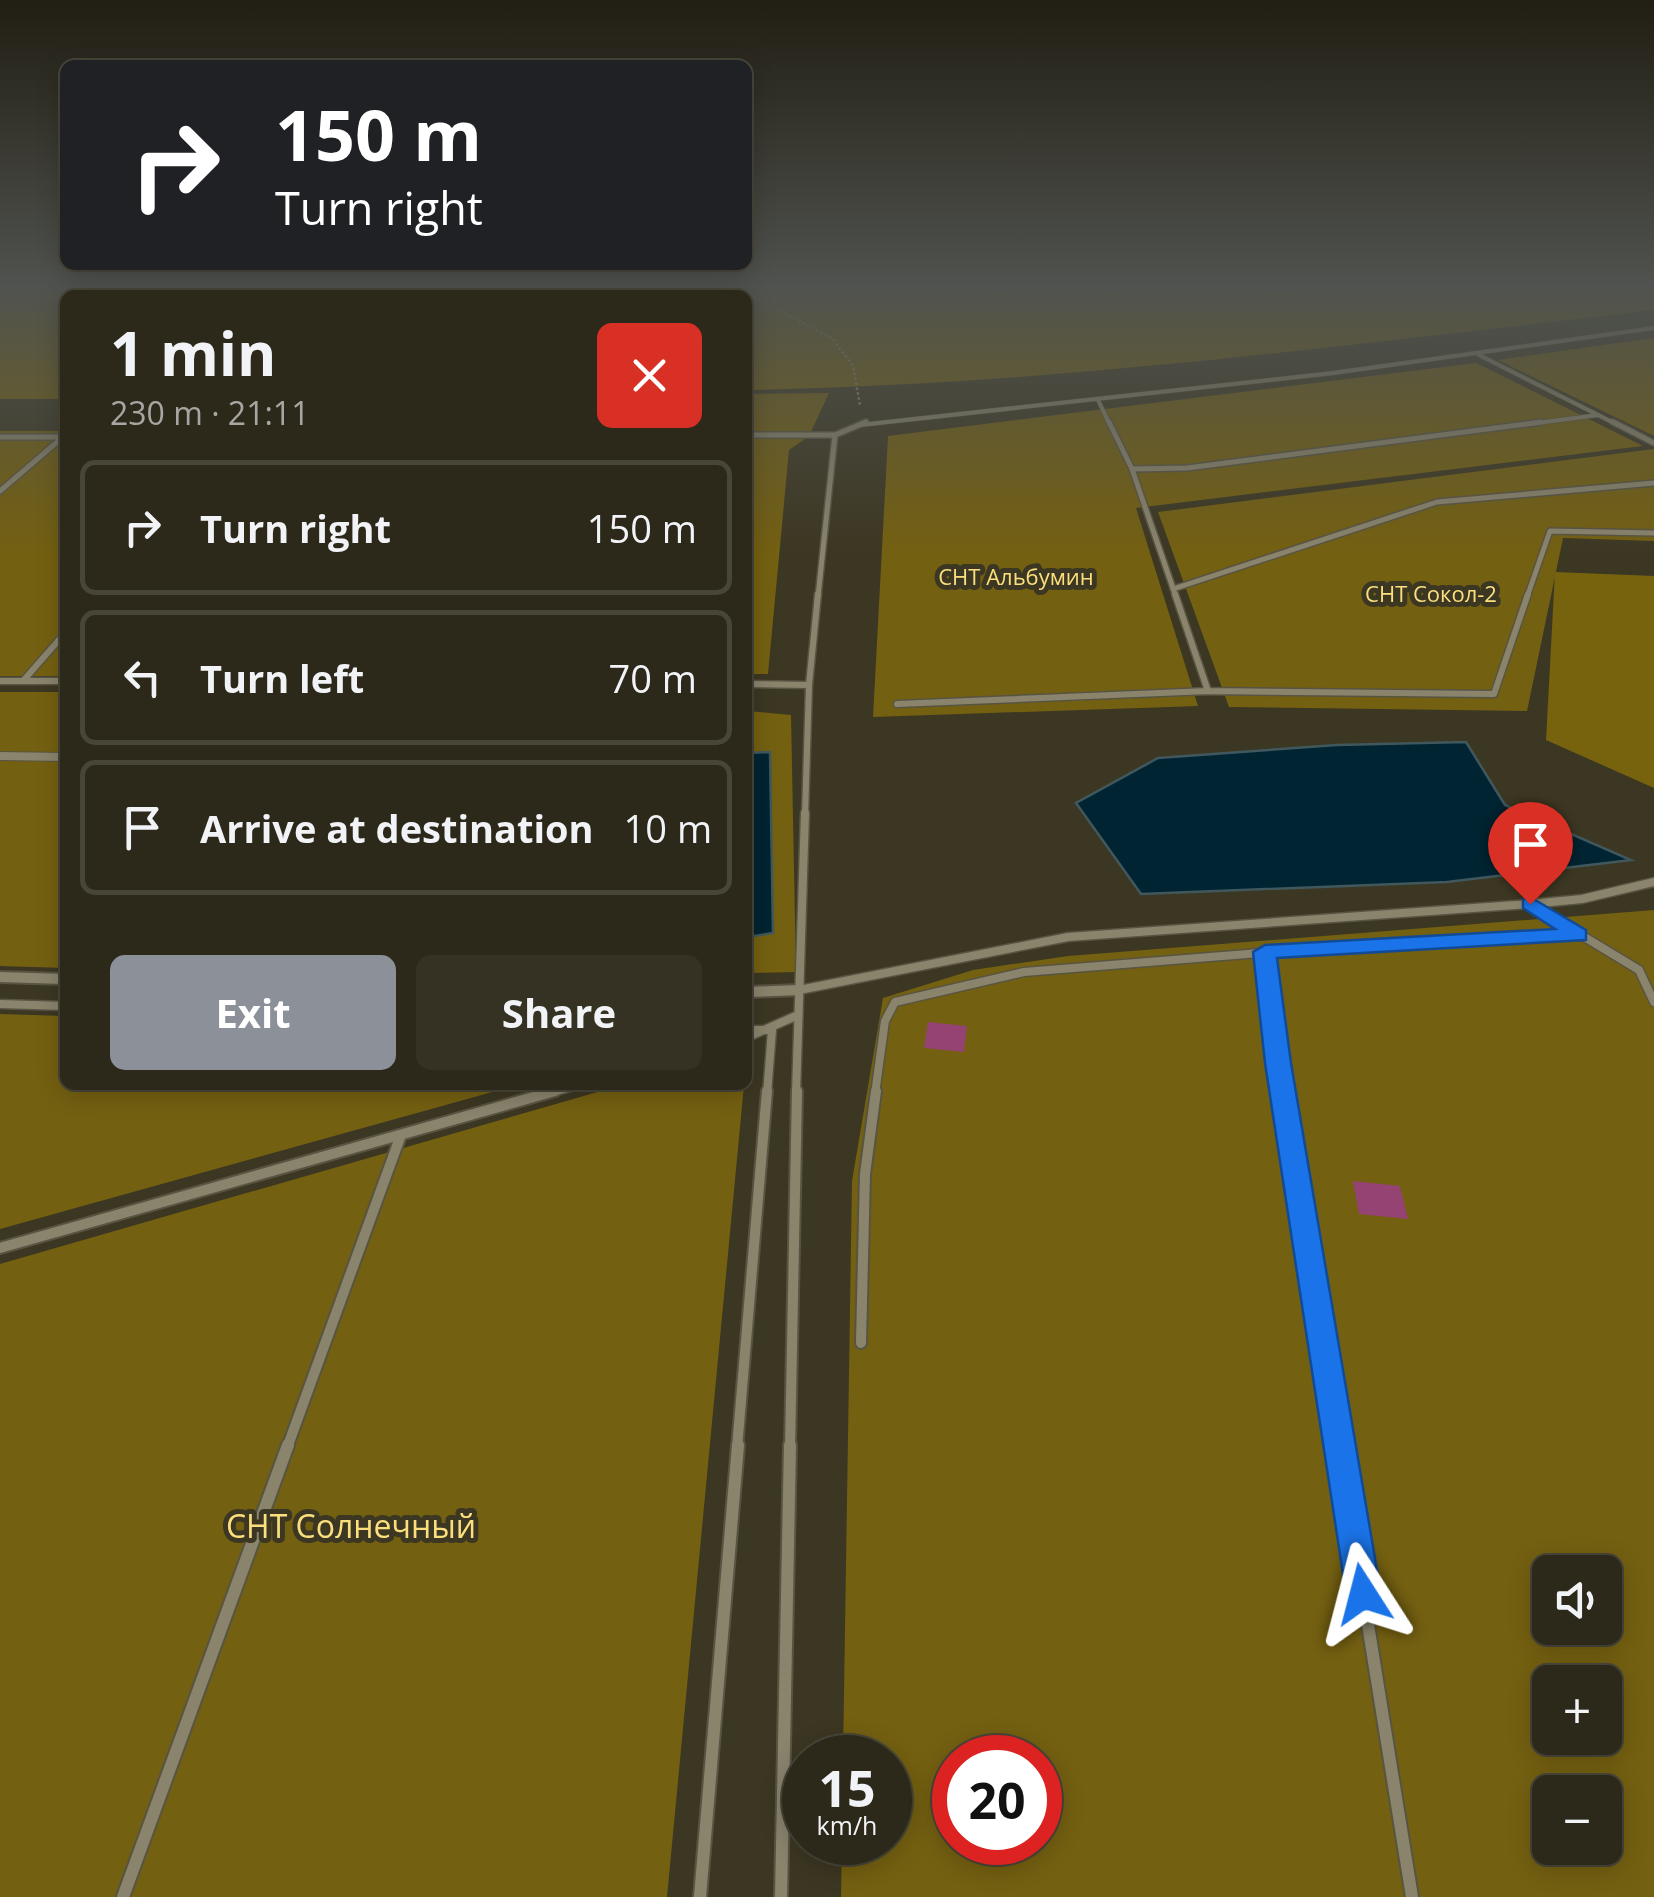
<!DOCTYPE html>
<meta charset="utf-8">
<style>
body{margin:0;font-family:"Open Sans",sans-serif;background:#353123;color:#f1f3f6;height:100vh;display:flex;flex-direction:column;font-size:38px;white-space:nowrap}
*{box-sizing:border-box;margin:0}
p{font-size:32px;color:#a7a6a2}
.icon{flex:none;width:55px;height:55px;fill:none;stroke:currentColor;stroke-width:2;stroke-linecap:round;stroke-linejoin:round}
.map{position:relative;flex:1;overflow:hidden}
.sheet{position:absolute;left:60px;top:290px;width:692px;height:800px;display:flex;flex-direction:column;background:#2d291a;border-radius:15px;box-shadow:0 5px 25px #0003,0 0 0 2px #484539}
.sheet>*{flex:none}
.guide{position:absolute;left:60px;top:60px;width:692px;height:210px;border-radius:15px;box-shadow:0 5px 25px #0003,0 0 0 2px #484539;background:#202124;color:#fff;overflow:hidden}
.buttons{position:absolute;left:1532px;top:1555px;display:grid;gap:20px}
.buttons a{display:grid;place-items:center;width:90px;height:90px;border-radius:15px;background:#2d291a;box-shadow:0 5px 25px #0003,0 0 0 2px #484539;font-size:50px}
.speed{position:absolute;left:782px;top:1735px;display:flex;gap:20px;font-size:50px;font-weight:700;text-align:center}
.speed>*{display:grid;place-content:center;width:130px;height:130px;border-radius:50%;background:#2d291a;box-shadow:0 5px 25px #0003,0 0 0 2px #484539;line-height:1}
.speed small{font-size:25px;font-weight:400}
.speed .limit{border:15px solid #d22;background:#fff;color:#111}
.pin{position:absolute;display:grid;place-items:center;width:85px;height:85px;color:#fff;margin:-102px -42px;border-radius:50% 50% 50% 0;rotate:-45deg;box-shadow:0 0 10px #0007}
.pin .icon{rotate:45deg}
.me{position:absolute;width:110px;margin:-55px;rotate:351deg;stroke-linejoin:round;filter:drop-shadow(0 0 8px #0008)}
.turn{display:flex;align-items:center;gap:35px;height:210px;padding:0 50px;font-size:45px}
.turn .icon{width:130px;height:130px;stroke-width:2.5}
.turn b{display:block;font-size:70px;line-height:85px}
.round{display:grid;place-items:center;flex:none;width:105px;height:105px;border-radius:15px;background:#353123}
.overview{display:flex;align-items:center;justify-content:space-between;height:170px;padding:0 50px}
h1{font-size:60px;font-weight:700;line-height:75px}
.cta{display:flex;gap:20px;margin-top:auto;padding:20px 50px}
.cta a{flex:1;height:115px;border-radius:15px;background:#8c9099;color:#fff;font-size:40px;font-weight:700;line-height:115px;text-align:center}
.cta a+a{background:#353123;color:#f1f3f6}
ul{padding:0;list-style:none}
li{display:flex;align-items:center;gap:30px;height:135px;margin:0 20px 15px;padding:0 30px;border:5px solid #484539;border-radius:15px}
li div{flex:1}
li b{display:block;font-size:38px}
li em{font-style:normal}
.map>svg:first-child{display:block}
</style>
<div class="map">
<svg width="1654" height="1897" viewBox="0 0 1654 1897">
<rect width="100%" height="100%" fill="#3c3722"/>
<path fill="#746011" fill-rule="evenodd" d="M1654,338v98l-156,-76z
M1476,363l167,83 -507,62 62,198 -325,11 15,-281z
M829,393l-20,43 -20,14 -21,224h-20v-280z
M0,431h65v245h-65z
M1654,449v92l-91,-3 -36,173 -298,-4 -71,-195z
M0,692h65v276l-65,-2z
M748,711l43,4 5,257 -48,1z
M1654,910v987h-813l1,-54 48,-1v-84l-47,-1 9,-576 31,-183 90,-28 95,-14zM1550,1572h55v56h-55zM1550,1682h55v56h-55zM955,1758h85v84h-85zM1550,1792h55v56h-55z
M0,1014l65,2v69h431v6l-496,138z
M622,1085h122l-77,812h-667v-633z"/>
<path fill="#77630e" d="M0,288h1654v22c-300,34 -604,75 -906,80v-95h-683v104h-65z
M1555,572l99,4v212l-108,-48z"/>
<path fill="#002431" stroke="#40585d" stroke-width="2.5" d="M1466,742l39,63 126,55 -184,22 -306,12 -65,-91 82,-45 179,-13z
M770,752l3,181 -25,4v-184z"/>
<path fill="#944372" d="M928,1022l39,4 -3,26 -40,-4z
M1353,1181l47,5 8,33 -49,-5z"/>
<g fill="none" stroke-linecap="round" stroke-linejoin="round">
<g stroke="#585442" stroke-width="5">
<path id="lane-far5" d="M1633,288l21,5
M1479,355l139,70
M1098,400l12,25
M860,425l473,-52 321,-45
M1522,425l76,-10"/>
</g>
<g stroke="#585442" stroke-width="8">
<path id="lane-far4" d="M1109,422l23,47 44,128
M1613,422l41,21
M748,435h87l31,-13
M0,437h65
M1132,469l55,-1 354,-46
M0,491l63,-54
M1173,589l264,-87 217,-19
M818,597l17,-162
M1527,597l23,-66 104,2"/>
</g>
<g stroke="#585442" stroke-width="9">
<path id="lane-far3" d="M1175,594l33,97
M0,681h65
M23,681l42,-48
M748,684l61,1
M897,704l311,-13 286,3 34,-100
M805,816l4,-131 9,-91"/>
</g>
<g stroke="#585442" stroke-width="11">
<path id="lane-far2" d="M1530,904l52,-5 72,-17
M1265,952l18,142
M799,990l269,-53 462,-33 109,66 15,32
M0,1004l65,2
M748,1030h24l-5,64
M748,1037l50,-22
M546,1094l32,-9
M796,1094l9,-281
M875,1094l10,-73 10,-19 129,-30 383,-31 171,-6"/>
</g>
<g stroke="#585442" stroke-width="14">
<path id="lane-far1" d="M1283,1091l57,357
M0,1248l555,-157
M861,1343l4,-169 11,-83
M287,1448l114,-313
M737,1448l30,-357
M790,1448l7,-357"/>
</g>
<g stroke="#585442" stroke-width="16">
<path id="lane" d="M1339,1445l73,452
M123,1897l165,-452
M700,1897l38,-452
M781,1897l9,-452"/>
</g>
<g stroke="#585442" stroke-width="10">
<path id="street-far1" d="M0,756l65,1"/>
</g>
<g stroke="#585442" stroke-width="14">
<path id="street" d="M0,977l65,2
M748,992l51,-2"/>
</g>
<path stroke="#8b8776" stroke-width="2.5" stroke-dasharray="2.5 2.5" stroke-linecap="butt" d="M736,288l96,50 21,28 7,39
M919,288l305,5 99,-5
M1572,288l45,3"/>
<use href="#lane-far5" stroke="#8a846d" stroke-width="4"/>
<use href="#lane-far4" stroke="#8a846d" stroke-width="5"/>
<use href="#lane-far3" stroke="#8a846d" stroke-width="6"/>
<use href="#lane-far2" stroke="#8a846d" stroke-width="8"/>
<use href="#lane-far1" stroke="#8a846d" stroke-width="10"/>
<use href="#lane" stroke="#8a846d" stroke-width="12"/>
<use href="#street-far1" stroke="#8a846d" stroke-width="8"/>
<use href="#street" stroke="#8a846d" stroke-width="10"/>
</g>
<linearGradient id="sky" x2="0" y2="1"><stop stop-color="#211e13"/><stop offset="0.52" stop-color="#50534f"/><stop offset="1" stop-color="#50534f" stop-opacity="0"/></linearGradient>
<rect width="1654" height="554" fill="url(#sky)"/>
<path fill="#1a73e8" stroke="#114b97" stroke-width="2.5" d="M1530,897l56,33v10l-309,18 14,105 90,531 -5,11 -13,5 -12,-5 -5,-11 -81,-531 -12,-111 12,-7 290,-16 -32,-21v-9z"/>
<g text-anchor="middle" stroke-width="10" stroke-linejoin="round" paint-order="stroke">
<g font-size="22" fill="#fcdf7d" stroke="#3c3722">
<text x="1016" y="585">СНТ Альбумин</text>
<text x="1431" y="602">СНТ Сокол-2</text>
</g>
<g font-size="32" fill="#fcdf7d" stroke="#3c3722">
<text x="351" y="1538">СНТ Солнечный</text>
</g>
</g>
</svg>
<div class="buttons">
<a><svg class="icon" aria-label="sound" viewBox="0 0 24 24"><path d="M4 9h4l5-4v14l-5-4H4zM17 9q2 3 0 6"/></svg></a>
<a>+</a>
<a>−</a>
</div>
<div class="speed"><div>15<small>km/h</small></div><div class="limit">20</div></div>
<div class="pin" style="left:1530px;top:904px;background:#d93025"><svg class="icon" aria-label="arrive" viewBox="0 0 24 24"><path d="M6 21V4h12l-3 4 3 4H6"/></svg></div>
<svg class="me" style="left:1363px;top:1594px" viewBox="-20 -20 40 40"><path d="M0-17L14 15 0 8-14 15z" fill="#1a73e8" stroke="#fff" stroke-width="4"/></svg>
<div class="guide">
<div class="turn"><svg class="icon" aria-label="right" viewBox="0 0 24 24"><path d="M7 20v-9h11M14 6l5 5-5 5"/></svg><div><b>150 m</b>Turn right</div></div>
</div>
<section class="sheet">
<div class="overview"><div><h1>1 min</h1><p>230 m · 21:11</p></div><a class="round" style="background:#d93025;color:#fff"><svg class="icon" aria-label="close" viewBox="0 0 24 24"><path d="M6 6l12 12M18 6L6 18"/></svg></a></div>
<ul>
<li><svg class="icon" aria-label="right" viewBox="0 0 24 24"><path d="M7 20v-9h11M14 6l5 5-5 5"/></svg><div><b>Turn right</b></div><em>150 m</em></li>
<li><svg class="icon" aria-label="left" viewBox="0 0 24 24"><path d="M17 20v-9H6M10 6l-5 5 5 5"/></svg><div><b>Turn left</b></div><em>70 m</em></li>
<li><svg class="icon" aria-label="arrive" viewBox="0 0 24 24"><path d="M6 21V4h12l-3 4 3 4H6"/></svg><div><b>Arrive at destination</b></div><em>10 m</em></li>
</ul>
<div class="cta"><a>Exit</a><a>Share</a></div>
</section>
</div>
